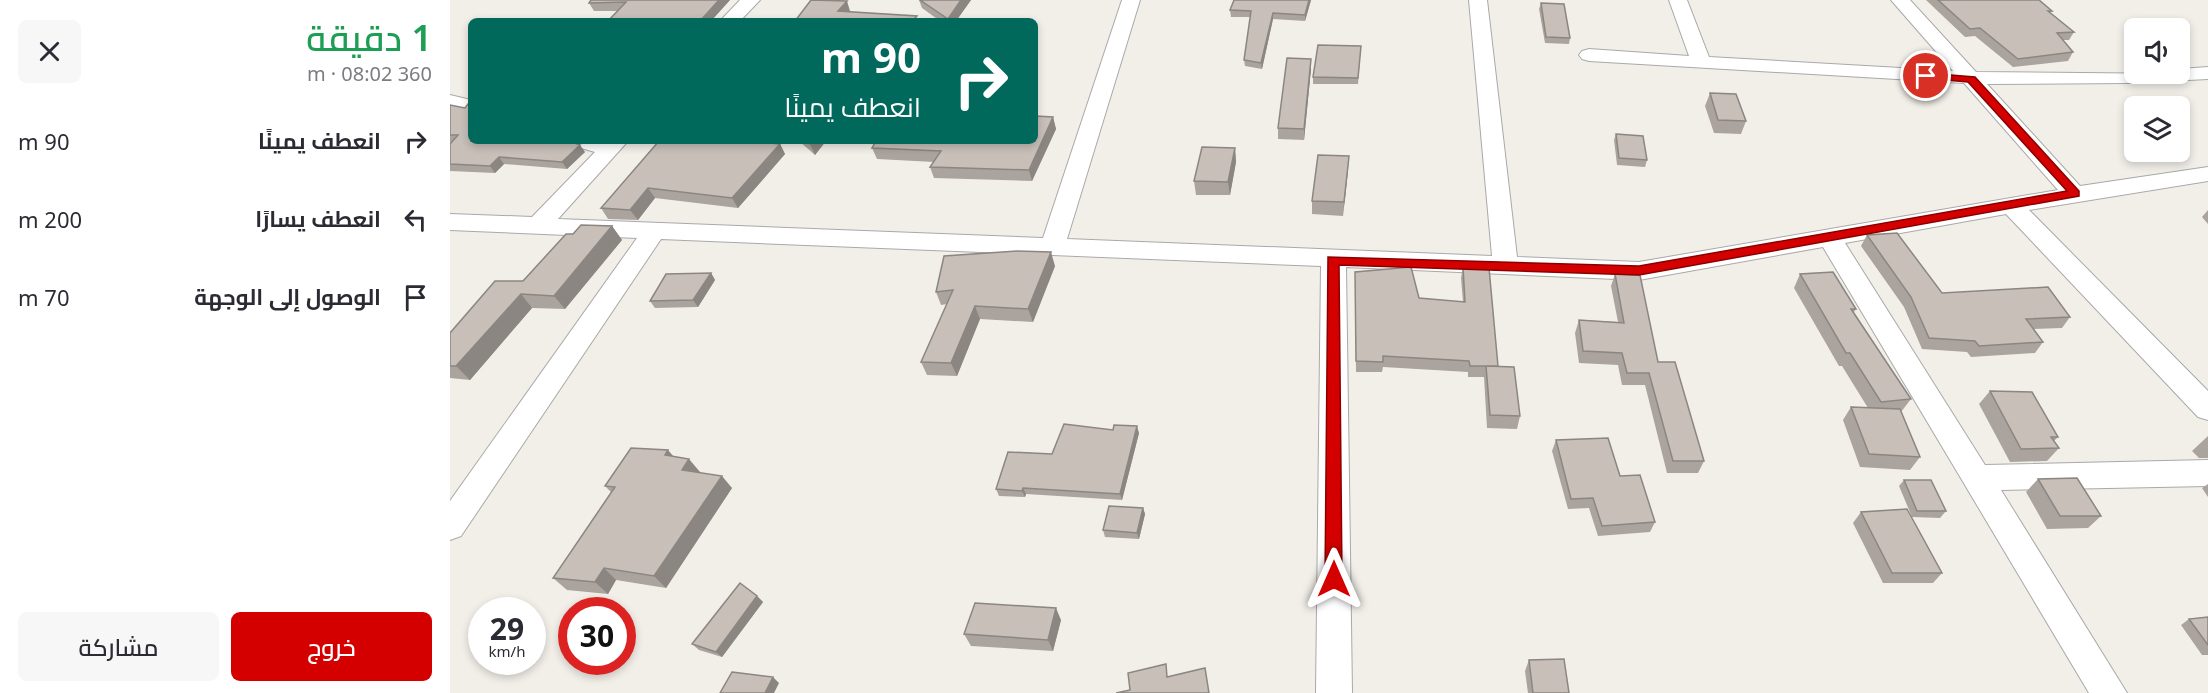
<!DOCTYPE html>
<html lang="ar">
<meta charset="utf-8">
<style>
body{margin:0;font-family:"Noto Sans",Cairo,sans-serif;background:#f7f7f7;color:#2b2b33;direction:rtl;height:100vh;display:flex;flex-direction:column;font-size:22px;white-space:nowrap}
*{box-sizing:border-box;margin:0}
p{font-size:20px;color:#7c7c81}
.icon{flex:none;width:33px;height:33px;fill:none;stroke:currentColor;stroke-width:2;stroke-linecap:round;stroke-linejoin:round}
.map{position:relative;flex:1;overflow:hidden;direction:ltr}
.panel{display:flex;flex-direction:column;background:#fff;width:450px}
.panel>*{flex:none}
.top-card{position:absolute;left:18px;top:18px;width:570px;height:126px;border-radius:9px;box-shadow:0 3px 9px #0003;direction:rtl;background:#00695c;color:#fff;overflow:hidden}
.buttons{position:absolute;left:1674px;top:18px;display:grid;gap:12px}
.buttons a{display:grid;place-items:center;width:66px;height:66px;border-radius:9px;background:#fff;box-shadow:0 3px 9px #0003;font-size:30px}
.speed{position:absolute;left:18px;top:597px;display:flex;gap:12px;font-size:30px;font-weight:700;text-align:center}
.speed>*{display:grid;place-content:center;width:78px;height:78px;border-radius:50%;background:#fff;box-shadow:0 3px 9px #0003;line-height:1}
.speed small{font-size:15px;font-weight:400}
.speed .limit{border:9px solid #d22;background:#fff;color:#111}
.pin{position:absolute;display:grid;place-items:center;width:51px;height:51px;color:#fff;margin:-26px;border:3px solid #fff;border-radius:50%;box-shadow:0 2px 6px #0007}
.me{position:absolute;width:66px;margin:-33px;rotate:0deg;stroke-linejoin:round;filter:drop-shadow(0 0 4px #0008)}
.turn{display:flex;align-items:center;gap:21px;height:126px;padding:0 18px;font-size:27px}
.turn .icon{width:78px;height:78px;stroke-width:2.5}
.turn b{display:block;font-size:42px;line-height:51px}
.round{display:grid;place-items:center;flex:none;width:63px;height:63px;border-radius:9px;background:#f7f7f7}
.overview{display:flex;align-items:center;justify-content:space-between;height:102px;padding:0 18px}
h1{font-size:36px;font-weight:600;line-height:45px;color:#1e9e55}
.button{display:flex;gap:12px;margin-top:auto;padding:12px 18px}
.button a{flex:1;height:69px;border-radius:9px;background:#d40000;color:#fff;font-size:24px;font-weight:600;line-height:69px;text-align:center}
.button a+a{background:#f7f7f7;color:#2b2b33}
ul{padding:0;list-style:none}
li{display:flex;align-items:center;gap:18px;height:78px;padding:0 18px}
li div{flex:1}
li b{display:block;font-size:22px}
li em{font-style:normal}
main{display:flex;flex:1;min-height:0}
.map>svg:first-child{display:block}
</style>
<main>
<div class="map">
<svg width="1758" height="693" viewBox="0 0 1758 693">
<rect width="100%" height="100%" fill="#f2efe9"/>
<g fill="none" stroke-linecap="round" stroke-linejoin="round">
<g stroke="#a9a9a9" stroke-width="2">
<path id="street" d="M290,0h20l-20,21h-20z
M672,0h18l-73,239 425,17 -23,-256h18l30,257 122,5 419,-72 -94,-107 -375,-22 -7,-2 -3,-4 3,-4 7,-2 100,7 -20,-56h18l22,57 244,14 -62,-71h19l66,72 204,2v-5l28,-2v12l-78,4 -143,1 93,102 128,-19v14l-179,29 179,181v29l-10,-3 -192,-203 -161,29 140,222 223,-5v26l-207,4 126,203h-38l-266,-446 -184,33 -293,-13 6,426h-36l5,-427 -660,-27 -200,297 -11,4v-39l187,-263 -187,-8v-16l82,3 63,-65 -21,-6 -3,-5h57l-70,78 485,19z
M0,95l21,5v13l-21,-5z"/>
</g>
<use href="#street" fill="#fff" fill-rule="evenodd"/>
</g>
<path fill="#aba49e" d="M141,0h139l-19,21h-103l10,-10h-24l-5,-8z
M469,0h52l-15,21h-16l-18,-13z
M784,0h77l-6,21 -32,-2 -11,50 -17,-3 -1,-6 6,-43h-19l-1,-7z
M1476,0h113l13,11 -2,2 24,19 -5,8h-6l10,12 -5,9 -55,6 -38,-31 -10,1z
M1091,3l29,35 -1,6 -24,-1 -6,-34z
M911,46l-3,38h-45v-7z
M861,59v10l-7,71 -26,-1v-11z
M1260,93l36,28 -5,13 -27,-1 -9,-27z
M0,105l15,3 120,44 -18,17 -63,-5 -9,9 -45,-2v-27l2,-2h-2z
M603,117l3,12 -24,52 -98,-3 -4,-11 4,-5 -57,-3 -5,-11z
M1166,134l31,26 -2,7 -28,-2 -3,-25z
M209,141l121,3 5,10 -47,54 -83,-10 -17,22 -30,-1 -7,-11z
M349,141h27l-11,14z
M785,148l1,14 -6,33h-34l-2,-14z
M898,170l-5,46 -31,-2v-13z
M1758,210v14l-6,-7z
M162,226l10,14 -57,69 -33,-1 -62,72 -20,-2v-45l73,-52 50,-47z
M1417,235l75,58 128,24 -8,11 -29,1 10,13 -8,11 -64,4 -4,-5 -45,-3 -18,-42 -43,-61z
M605,266l-22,56 -53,-3 -23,57 -30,-1 -6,-13 26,-58 -6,1 -5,-13z
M1013,267l35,99 22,50 -3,13 -30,-1 -3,-51h-16v-5l-85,-5 -1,5h-26l-1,-100 64,26 44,4 -2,-24z
M261,273l4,7 -17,27 -43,1 -5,-7z
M1165,274l43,88 46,99 -6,12h-31l-22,-88h-23l-4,-20 -39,-2 -4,-30 4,-13 39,2 -7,-36z
M1350,274l56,35 -2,3 57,87 -10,13 19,45 -10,13 -50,-3 -17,-47 8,-13 17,1 -26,-42h-3l-45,-78z
M1540,391l68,46 -4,4 5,7 -12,13 -37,1 -31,-58z
M689,433l-17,67 -96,-6 -1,3 -26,-1 -3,-7z
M1758,436v22h-9l-7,-7z
M1106,440l64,36 35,46 -5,10 -52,4 -9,-28 -21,1 -16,-58z
M224,457l26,15 32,16 -66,100 -50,-8 -8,14 -41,-4 -14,-12 58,-86 -6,-6z
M1588,479l63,37 -13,12 -41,1 -21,-37z
M1454,480l42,31 -6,7 -28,-1 -13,-31z
M1758,484v13l-6,-9z
M693,508l2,6 -6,25 -34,-2 -2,-7z
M1411,512l81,61 -9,10h-50l-30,-60z
M307,596l6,6 -41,55 -23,-7 -7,-6z
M1758,617v38h-6l-21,-30 8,-6z
M611,620l-8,31 -82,-5 -7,-12z
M1079,660l40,33h-41l-3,-22z"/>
<path fill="#8b8681" d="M269,0h11l-19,21h-11z
M511,0h10l-15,21h-8v-2z
M859,0h2l-6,21v-6z
M397,1l3,10 -8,10 -4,-10z
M823,13v6l-11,50 -1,-6z
M861,59v10l-7,71v-11z
M603,117l3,12 -24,52 -3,-11z
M363,141h13l-11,14 -5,-11z
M330,144l5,10 -47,54 -6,-10z
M130,145l5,7 -18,17 -5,-7z
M785,148l1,14 -6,33 -2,-13z
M899,156l-1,14 -5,46 1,-14z
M49,157l5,7 -9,9 -5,-7z
M198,188l7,10 -17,22 -8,-10z
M162,226l10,14 -57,69 -11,-13z
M601,252l4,14 -22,56 -5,-13z
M261,273l4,7 -17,27 -5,-7z
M71,294l11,14 -62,72 -14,-14z
M525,306l5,13 -23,57 -6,-13z
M687,426l2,7 -17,67 -2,-6z
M218,450l11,13 -14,-8z
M239,459l11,13 -8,10 -10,-12z
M272,476l10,12 -66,100 -12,-12z
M573,488l3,6 -1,3 -3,-6z
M693,508l2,6 -6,25 -2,-6z
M154,568l12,12 -8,14 -13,-12z
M307,596l6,6 -41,55 -6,-5z
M606,608l5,12 -8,31 -5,-11z
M323,677l6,6 -5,10h-9z"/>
<path fill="#c7bfb8" stroke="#8b8681" stroke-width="1.5" d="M141,0h128l-19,21h-92l18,-19 -37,1z
M361,0l36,1 -9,10 79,5 -4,5h-118z
M470,0h41l-13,19z
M784,0h75l-4,15 -32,-2 -12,50 -17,-3 7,-49 -21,-1z
M1488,0h101l13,11h-4l26,21 -17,1 16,19 -55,7 -38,-31 -10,1z
M1091,3l23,1 6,34 -24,-1z
M868,45l43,1 -3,32 -45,-1z
M837,58l24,1 -7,70 -26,-1z
M1260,93l26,1 10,27 -28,-1z
M18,104h3v37h99l10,4 -18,17 -63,-5 -9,9 -40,-2v-20l8,-9h-8v-30l15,3z
M585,116l18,1 -24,53 -99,-3 11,-16 -69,-3 4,-7h159z
M1166,134l27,2 4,24 -28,-2z
M209,141h88l33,3 -48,54 -84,-10 -18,22 -29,-2z
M356,141h7l-3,3z
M752,147l33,1 -7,34 -34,-1z
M868,155l31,1 -5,46 -32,-1z
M131,225l31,1 -58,70 -33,-2 -65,72h-6v-33l45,-52h28l43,-47h7z
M1447,233l45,60 106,-6 22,30 -44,2 17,23 -64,4 -4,-5 -46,-3 -18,-41 -44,-62z
M567,251l34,1 -23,57 -53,-3 -24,57 -30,-1 32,-72 -17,2 8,-36z
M961,267l8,31 46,4 -2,-35 26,1 9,98h-28l-1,-5 -86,-5v6l-27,-1 -1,-89z
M1383,272l23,37h-5l60,90 -30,3 -31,-49h-4l-46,-79z
M261,273l-18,27 -43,1 16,-27z
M1165,274l25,1 18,87h17l29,99h-31l-24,-88h-22l-5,-20 -39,-2 -4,-31 45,3z
M1036,366l28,1 6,49 -30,-1z
M1540,391l42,1 26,45h-7l8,11 -38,1z
M1401,407l49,2 20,48 -51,-3z
M614,424l49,6 1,-5 23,1 -17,68 -97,-6 -1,3 -26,-2 12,-37 44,2z
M1158,438l12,38 20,-1 15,47 -53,4 -9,-28 -22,1 -15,-59z
M181,448l37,2 -3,5 24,4 -7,11 40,6 -68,100 -50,-8 -9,14 -42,-4 62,-91 -10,-1z
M1627,478l24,38h-41l-22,-37z
M1454,480h27l15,31h-29z
M659,506l34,2 -6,25 -34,-3z
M1457,509l35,64h-50l-31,-61z
M290,583l17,13 -41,56 -24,-8z
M525,603l81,5 -8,32 -84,-6z
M1758,617v28l-19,-26z
M1114,659l5,34h-36l-4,-33z
M716,664l1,13 38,-9 4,25h-93l14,-3 -2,-17z
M282,672l41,5 -8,16h-45z"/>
<path fill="#d40000" stroke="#8a0000" stroke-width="1.5" d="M1476,73l49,4 104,114v5l-440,79 -300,-10 3,314 -2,5 -6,2 -6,-2 -3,-5 3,-322 311,9 428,-75 -99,-109 -45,-4v-4z"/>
</svg>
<div class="buttons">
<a><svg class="icon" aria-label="sound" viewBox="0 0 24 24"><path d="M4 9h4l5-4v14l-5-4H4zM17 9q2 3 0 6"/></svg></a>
<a><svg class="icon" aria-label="layers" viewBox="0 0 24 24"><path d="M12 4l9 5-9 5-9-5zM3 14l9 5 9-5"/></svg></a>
</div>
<div class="speed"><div>29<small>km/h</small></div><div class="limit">30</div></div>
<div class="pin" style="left:1476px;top:76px;background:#d93025"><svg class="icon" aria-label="arrive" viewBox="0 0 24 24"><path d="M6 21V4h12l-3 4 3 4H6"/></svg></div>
<svg class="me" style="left:884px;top:579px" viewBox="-20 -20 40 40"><path d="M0-17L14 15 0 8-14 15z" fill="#d40000" stroke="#fff" stroke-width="4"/></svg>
<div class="top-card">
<div class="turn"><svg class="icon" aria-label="right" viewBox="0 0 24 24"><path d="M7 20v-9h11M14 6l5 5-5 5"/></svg><div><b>90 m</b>انعطف يمينًا</div></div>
</div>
</div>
<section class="panel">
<div class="overview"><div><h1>1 دقيقة</h1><p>360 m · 08:02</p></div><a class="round"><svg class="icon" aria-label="close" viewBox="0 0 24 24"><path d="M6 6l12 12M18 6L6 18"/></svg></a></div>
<ul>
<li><svg class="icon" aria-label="right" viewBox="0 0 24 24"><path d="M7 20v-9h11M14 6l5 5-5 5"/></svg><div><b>انعطف يمينًا</b></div><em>90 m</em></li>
<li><svg class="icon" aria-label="left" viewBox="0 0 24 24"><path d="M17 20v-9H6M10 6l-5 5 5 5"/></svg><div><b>انعطف يسارًا</b></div><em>200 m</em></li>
<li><svg class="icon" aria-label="arrive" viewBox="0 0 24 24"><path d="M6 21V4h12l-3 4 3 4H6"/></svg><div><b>الوصول إلى الوجهة</b></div><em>70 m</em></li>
</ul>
<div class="button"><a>خروج</a><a>مشاركة</a></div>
</section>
</main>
